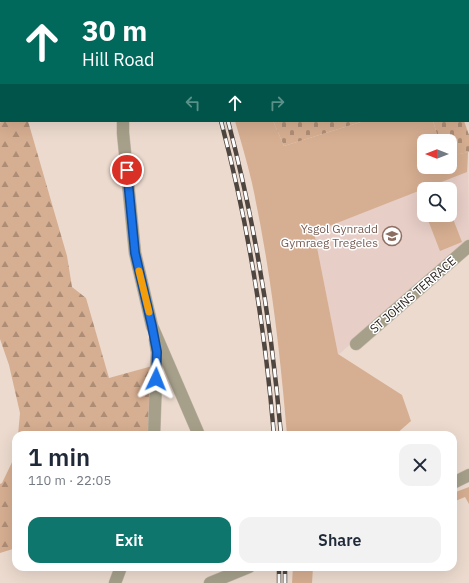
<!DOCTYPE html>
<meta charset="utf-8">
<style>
body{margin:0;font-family:"IBM Plex Sans",sans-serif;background:#f2f2f3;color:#1f2937;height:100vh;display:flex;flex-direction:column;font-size:15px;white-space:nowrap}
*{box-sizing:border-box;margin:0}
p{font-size:13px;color:#747a83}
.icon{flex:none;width:22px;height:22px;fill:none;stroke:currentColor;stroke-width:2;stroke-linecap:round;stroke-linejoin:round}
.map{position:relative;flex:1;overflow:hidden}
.drawer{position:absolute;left:12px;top:431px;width:445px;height:140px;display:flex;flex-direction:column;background:#fff;border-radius:12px;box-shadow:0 4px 16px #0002}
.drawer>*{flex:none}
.top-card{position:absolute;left:0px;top:0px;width:469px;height:122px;box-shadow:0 4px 16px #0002;background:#00695c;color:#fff;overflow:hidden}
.needle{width:26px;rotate:270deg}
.buttons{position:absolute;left:417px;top:134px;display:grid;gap:8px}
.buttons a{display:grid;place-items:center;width:40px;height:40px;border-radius:8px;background:#fff;box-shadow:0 4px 16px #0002;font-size:20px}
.pin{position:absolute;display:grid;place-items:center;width:34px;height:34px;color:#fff;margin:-17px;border:2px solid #fff;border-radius:50%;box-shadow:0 1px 4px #0007}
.me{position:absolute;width:44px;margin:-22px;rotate:2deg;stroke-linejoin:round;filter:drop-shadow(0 0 3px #0008)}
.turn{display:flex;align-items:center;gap:14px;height:84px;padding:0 16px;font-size:18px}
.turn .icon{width:52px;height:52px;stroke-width:2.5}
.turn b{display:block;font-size:28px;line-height:34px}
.lanes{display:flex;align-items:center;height:38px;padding:0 16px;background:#0003;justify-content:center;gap:20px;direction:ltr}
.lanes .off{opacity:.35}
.round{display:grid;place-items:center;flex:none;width:42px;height:42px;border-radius:12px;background:#f2f2f3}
.head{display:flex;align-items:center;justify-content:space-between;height:68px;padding:0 16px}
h1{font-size:24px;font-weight:600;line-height:30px}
.action{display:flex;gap:8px;margin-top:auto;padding:8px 16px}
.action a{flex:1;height:46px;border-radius:12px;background:#0f766e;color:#fff;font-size:16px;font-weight:600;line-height:46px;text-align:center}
.action a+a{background:#f2f2f3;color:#1f2937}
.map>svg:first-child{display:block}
</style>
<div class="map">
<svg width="469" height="583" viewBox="0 0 469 583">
<defs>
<pattern id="forest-firs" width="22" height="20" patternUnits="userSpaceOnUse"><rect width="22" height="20" fill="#d6ae91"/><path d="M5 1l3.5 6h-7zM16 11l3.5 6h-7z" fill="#ae8d76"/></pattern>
<pattern id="cemetery-stones" width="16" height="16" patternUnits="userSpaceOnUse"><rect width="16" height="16" fill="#d6ae91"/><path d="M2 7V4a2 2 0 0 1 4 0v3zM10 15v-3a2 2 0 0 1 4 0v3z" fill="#ae8d76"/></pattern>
</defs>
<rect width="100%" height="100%" fill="#ecdace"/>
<path fill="#e7cec7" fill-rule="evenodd" d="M364,121h69l6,20h-15v26h26v-11l18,-4 1,89 -131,114 -24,-123zM424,189h26v26h-26z"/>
<path fill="#d6ae91" d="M235,121h38l11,25 80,-25h69l6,20h-15v26h26v-11l18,-4 -1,20 -153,60 24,122 64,41 9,26 -16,14h-108c-7,-85 -17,-169 -35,-252 -5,-21 -11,-42 -17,-62z
M450,211l12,31 -22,9 -14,-36h24z
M469,487v17l-4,-7 -12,5v-9z
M293,567h20l-1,16h-20z"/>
<path fill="url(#forest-firs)" d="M1,121h27l39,135 5,31 14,11 23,80 47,-13 -2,70 -27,-4 -1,4h-108l2,-22 -11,-48 -9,-26v-216z
M16,454v94l-16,5v-69l2,-1z"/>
<path fill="url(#cemetery-stones)" d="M222,0h201v1h-200z
M273,121h91l-80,25z
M433,121h31l5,14v17l-19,4v-15h-11z"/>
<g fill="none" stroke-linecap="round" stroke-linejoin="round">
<g stroke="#c9b9af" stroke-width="13">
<path id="minor" d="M127,1v-1
M123,121v12l12,120 17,73 47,109
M356,344l113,-98
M154,435l3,-83 -2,-12
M453,483l16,-8
M115,583l6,-16
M210,583l39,-16"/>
</g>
<g stroke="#c9b9af" stroke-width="13">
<path id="major" d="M437,0l1,1
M468,95l1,4"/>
</g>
<use href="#minor" stroke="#a6a08a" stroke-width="12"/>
<use href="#major" stroke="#786b43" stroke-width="12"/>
<g stroke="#4f4640" stroke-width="4.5">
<path id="rail" d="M186,0v1
M193,0l1,1
M221,121c27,102 44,208 53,314
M228,121c27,102 44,208 53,314
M279,583v-16
M285,583v-16"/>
</g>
<use href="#rail" stroke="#fff" stroke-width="3" stroke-dasharray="9" stroke-linecap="butt"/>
</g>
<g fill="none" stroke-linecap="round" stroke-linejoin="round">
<g stroke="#114b97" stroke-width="10">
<path id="route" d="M127,170l8,83 17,73 5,26 -1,27"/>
</g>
<use href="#route" stroke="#1a73e8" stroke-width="7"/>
<path stroke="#f59e0b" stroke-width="7" d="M139,271l10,41"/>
</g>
<defs>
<g id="school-ring" transform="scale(1)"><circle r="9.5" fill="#fff" stroke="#8d6e63" stroke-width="1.5"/><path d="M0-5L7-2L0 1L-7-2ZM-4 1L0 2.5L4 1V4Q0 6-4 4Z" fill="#8d6e63"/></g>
</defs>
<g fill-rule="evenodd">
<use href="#school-ring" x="392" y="236"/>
</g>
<g text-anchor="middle" stroke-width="3" stroke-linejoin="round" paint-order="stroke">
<g font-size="12" fill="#785e54" stroke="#fff" text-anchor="end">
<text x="378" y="233">Ysgol Gynradd<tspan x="378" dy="14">Gymraeg Tregeles</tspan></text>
</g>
<g font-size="12" fill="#2b2420" stroke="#fff">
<text transform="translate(413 295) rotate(-41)" y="4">ST JOHNS TERRACE</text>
</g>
</g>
</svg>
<div class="buttons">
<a><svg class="needle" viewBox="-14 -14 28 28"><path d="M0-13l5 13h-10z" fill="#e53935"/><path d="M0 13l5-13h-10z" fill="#747a83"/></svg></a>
<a><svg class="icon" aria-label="search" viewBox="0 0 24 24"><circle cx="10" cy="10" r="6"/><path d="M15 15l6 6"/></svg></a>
</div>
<div class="pin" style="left:127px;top:170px;background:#d93025"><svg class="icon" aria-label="arrive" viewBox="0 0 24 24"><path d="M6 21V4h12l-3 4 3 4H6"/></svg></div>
<svg class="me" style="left:156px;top:379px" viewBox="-20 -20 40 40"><path d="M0-17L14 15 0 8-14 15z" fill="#1a73e8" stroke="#fff" stroke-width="4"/></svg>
<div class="top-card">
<div class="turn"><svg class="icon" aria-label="ahead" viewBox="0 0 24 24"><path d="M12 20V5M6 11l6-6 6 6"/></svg><div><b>30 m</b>Hill Road</div></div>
<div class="lanes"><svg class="icon off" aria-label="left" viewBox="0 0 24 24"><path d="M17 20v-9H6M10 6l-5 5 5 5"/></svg><svg class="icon" aria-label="ahead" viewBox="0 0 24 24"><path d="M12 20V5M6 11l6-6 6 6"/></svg><svg class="icon off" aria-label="right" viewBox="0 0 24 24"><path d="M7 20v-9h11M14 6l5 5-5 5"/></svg></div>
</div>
<section class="drawer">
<div class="head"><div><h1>1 min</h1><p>110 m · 22:05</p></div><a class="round"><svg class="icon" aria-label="close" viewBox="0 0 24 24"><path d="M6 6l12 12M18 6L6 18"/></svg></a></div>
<div class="action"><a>Exit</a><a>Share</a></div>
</section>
</div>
